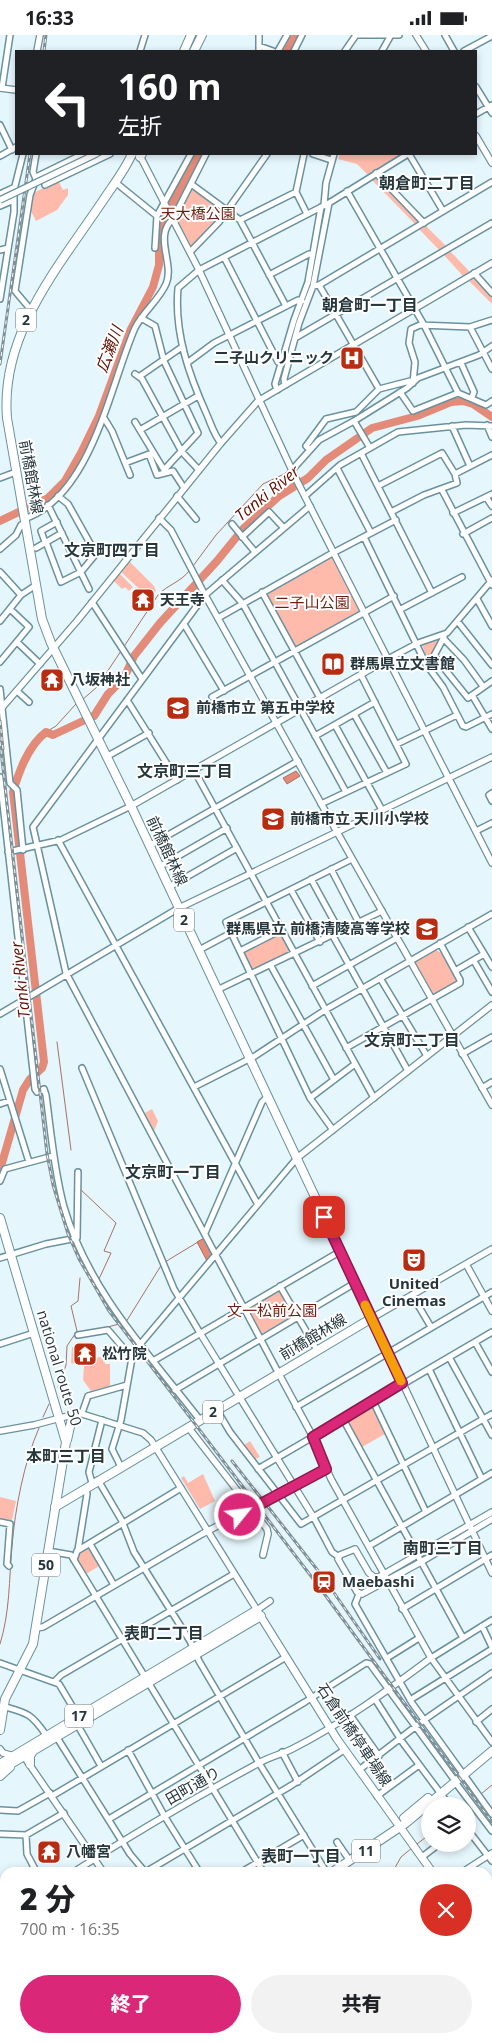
<!DOCTYPE html>
<html lang="ja">
<meta charset="utf-8">
<style>
body{margin:0;font-family:"Open Sans","Noto Sans JP",sans-serif;background:#f2f2f2;color:#202124;height:100vh;display:flex;flex-direction:column;font-size:19px;white-space:nowrap}
*{box-sizing:border-box;margin:0}
p{font-size:16px;color:#757577}
.icon{flex:none;width:28px;height:28px;fill:none;stroke:currentColor;stroke-width:2;stroke-linecap:round;stroke-linejoin:round}
.map{position:relative;flex:1;overflow:hidden}
.details{position:absolute;left:0px;top:1832px;width:492px;height:176px;display:flex;flex-direction:column;background:#fff;border-radius:15px 15px 0 0;box-shadow:0 2px 8px #0003}
.details>*{flex:none}
.top-card{position:absolute;left:15px;top:15px;width:462px;height:105px;border-radius:0px;box-shadow:0 2px 8px #0003;background:#202124;color:#fff;overflow:hidden}
.tools{position:absolute;left:421px;top:1762px;display:grid;gap:10px}
.tools a{display:grid;place-items:center;width:55px;height:55px;border-radius:50%;background:#fff;box-shadow:0 2px 8px #0003;font-size:25px}
.pin{position:absolute;display:grid;place-items:center;width:42px;height:42px;color:#fff;margin:-21px;border-radius:10px;box-shadow:0 2px 8px #0006}
.me{position:absolute;width:55px;margin:-28px;rotate:61deg;stroke-linejoin:round;filter:drop-shadow(0 0 4px #0008)}
.turn{display:flex;align-items:center;gap:18px;height:105px;padding:0 20px;font-size:22px}
.turn .icon{width:65px;height:65px;stroke-width:2.5}
.turn b{display:block;font-size:35px;line-height:42px}
.round{display:grid;place-items:center;flex:none;width:52px;height:52px;border-radius:26px;background:#f2f2f2}
.overview{display:flex;align-items:center;justify-content:space-between;height:85px;padding:0 20px}
h1{font-size:30px;font-weight:800;line-height:38px}
.cta{display:flex;gap:10px;margin-top:auto;padding:10px 20px}
.cta a{flex:1;height:58px;border-radius:30px;background:#db2777;color:#fff;font-size:20px;font-weight:800;line-height:58px;text-align:center}
.cta a+a{background:#f2f2f2;color:#202124}
.status{display:flex;justify-content:space-between;align-items:center;height:35px;padding:0 25px;background:#fff;direction:ltr}
.status svg{height:14px;fill:currentColor}
.map>svg:first-child{display:block}
</style>
<div class="status"><b>16:33</b><svg viewBox="0 0 49 12"><path d="M0 12V9h3v3zM5 12V6h3v6zM10 12V3h3v9zM15 12V0h3v12zM26 1h20v11H26zM47 4h2v5h-2z"/></svg></div>
<div class="map">
<svg width="492" height="2008" viewBox="0 0 492 2008">
<rect width="100%" height="100%" fill="#e5f6fc"/>
<path fill="#febbac" d="M340,119h64l-36,21 -11,-11 -19,-5z
M376,141l2,1 42,44 -5,3 -44,-45z
M58,145l5,10 5,-2v7l-11,15 -21,11 -6,-12 2,-15z
M191,153h3l30,24 -32,36 -16,-28z
M424,189l24,24 -7,4 -23,-24z
M449,215l21,22 -7,4 -20,-22z
M475,242l17,18v9l-23,-23z
M121,507l9,9 -5,6 -9,-12z
M333,517l31,59 -70,40 -32,-59z
M129,526l25,25 2,5 -7,7 -29,-27z
M119,538l14,14 -4,4 -4,-4 -3,2 -9,-9z
M439,603l-10,25 -1,-1 -6,-18z
M279,899l12,18 -1,2 -39,17 -7,-19z
M436,915c10,4 16,20 22,30l-25,16 -19,-35z
M152,1074l6,12 -4,10 -9,-18z
M278,1254l16,27 -33,18 -13,-27z
M72,1312l5,2 1,8 6,4 20,-5 1,8h5v22l-19,5 -8,-11 1,-14 -13,-3z
M372,1371l13,28 -23,13 -14,-27z
M250,1406l10,16 -5,2 -11,-14z
M203,1439l12,27 -15,8 -19,-31 3,-2 4,7z
M0,1462l16,4 -4,19 -12,-1z
M90,1511l11,19 -15,9 -9,-15 1,-8z"/>
<path fill="#e38a78" stroke="#aa7166" d="M296,736l4,5 -13,8 -4,-6z
M206,1202l9,17 -8,7 -10,-19z"/>
<g fill="none" stroke-linecap="round" stroke-linejoin="round">
<path stroke="#aa7166" stroke-width="1" d="M364,419l35,-20
M292,431l14,-16
M343,431l17,-10
M193,531l23,-31 47,-51 21,-10 5,-5
M123,613l35,-53c9,-10 23,-13 31,-24
M82,665l15,-13 24,-36
M46,697l10,-6 20,-22
M57,1007l14,108
M80,1154l36,34 -12,28 7,2 -12,26
M165,1227l33,-20
M126,1287l36,-58
M100,1294l23,-6
M58,1352l8,-22 1,-19 10,-15 -6,-25 7,-5 2,-23
M43,1382l6,-13
M0,1609c10,-32 9,-64 12,-98 3,-37 12,-84 27,-118
M481,1759l11,-9
M471,1767l7,-5
M417,1809l13,-10
M392,1838l9,-16 11,-9"/>
<path stroke="#e38a78" stroke-width="8" d="M287,16l9,-16
M0,486l48,-23 17,-17 16,-28 18,-37 32,-87 22,-42 6,-22v-24l5,-22 35,-65
M94,681l14,-22 16,-16 10,-22 26,-33 57,-62 26,-32 36,-33 29,-18 18,-18 46,-32 45,-12 34,-14 12,-1 10,3 19,13
M0,1135l23,-80 7,-11 12,-11 2,-6 -31,-270c6,-21 15,-46 33,-60l7,3 32,-15"/>
<g stroke="#69919e" stroke-width="8">
<path id="minor" d="M259,0v16
M357,0h42
M445,0l9,16
M259,11l14,5
M140,16l5,-16
M278,16l9,-16
M294,16l8,-16
M345,16l11,-16
M382,16l9,-16
M464,16l28,-15
M476,52l16,26
M2,53l8,-53
M476,79l16,-9
M0,90l12,25
M304,119l-8,38 11,22
M313,119l18,6
M409,119l34,57
M0,121l16,-9
M376,138l48,50
M36,142l47,-23
M115,147l42,34
M191,149l49,36 46,86
M45,150l65,-31
M347,156l77,134 34,68
M0,159l15,-7
M324,170l2,-22 8,-29
M0,171l14,-6
M240,185l56,-28
M155,213l2,-32 34,-62
M0,215l8,-2
M190,217l29,-30 48,-68
M224,222l54,105 4,2
M474,238l18,20
M269,240l40,-21h4
M319,250l60,104
M313,251l6,-1 173,-103
M0,264l14,-87v-22l9,-36
M31,275l-16,-19 15,-96 6,-16 -3,-7 3,-18
M470,292l22,42
M295,303l197,-115
M187,328l27,-20 84,-43 4,1
M461,328l13,29 -2,5
M135,339l7,5 40,73 17,18
M140,341l42,-29
M413,348l2,-21 -6,-19 2,-14 9,-4 50,2 22,-7
M285,350l-1,-6 15,-56 14,-37 16,-83
M277,355l-2,-6 19,-64 14,-38 13,-75
M400,357l13,19 45,-18 28,12 6,-4
M104,383l8,13 18,44
M354,386l16,27
M135,387l29,48 34,-37 -34,-72 -9,-35 -14,-8
M487,390l5,12
M452,391l18,40
M140,395l58,-34
M221,408c-7,-8 -10,-19 -14,-28 -18,-40 -33,-82 -29,-127l21,-18 130,-67 79,-49
M310,415l-4,-4 20,-27 30,-7 23,-23 31,-8 3,2
M361,418l71,140
M125,428l24,-9 8,21 16,-4 11,17
M337,433l34,65
M292,435l27,-30 35,-19 53,-33 11,-10 61,-23 13,-9
M455,439l37,-19
M0,443l16,-6
M378,451l64,-33 13,21 2,9 -33,12 -33,17
M442,455l50,95
M58,461l10,8 28,50
M177,461l19,23
M305,461l35,-31 58,-33 68,-7 26,1
M486,462l6,9
M48,470l41,84
M453,478l39,-19
M159,483l12,12 34,65
M24,484c68,-23 86,-134 111,-191 8,-16 24,-28 31,-44 9,-20 -13,-48 7,-65l33,-65
M232,489l23,28
M463,499l29,-16
M242,502l27,-25 14,15
M364,502l62,127 17,23 20,39 3,1 26,-13
M45,507l-4,-11 16,-9
M46,507l15,40 20,-10 19,-23
M36,513l26,-15
M0,514l16,-14 5,-10 4,-2
M0,537l21,23
M222,545l21,24 103,188
M262,557l58,106
M477,564l15,27
M92,567l50,77
M401,574l61,-32
M218,583l111,-63 67,-35
M0,586l21,-26 15,-10
M458,587l34,43
M184,589l40,67
M444,604l20,21 18,25
M17,607l23,22
M435,622l33,41 24,-17
M388,624l30,-16 29,-10 45,-53
M0,627l29,-35 -19,-18
M428,632l16,-30
M0,654l10,94 7,7 6,60
M17,656l12,11
M472,660l20,34
M212,662l182,-101
M127,665l50,80
M354,679l33,59
M335,690l47,85
M315,701l60,-34
M397,709l60,-29
M106,722l43,-24
M194,735l180,328
M0,742l35,312 2,3 7,-3 2,6c5,37 8,75 18,112 24,83 84,146 136,213
M492,758l-3,2 3,6
M321,769l85,-40 -45,-89
M476,796l16,-8
M58,805l199,363
M149,811l149,-85
M8,817l53,-12 70,-34
M159,832l68,-39
M331,834l28,54
M311,844l29,53
M169,852l68,-39
M291,855l29,52
M468,892l24,40
M333,901l75,135
M199,915l32,-17
M240,916l41,-21
M474,926l18,31
M271,931l63,114
M455,936l29,-17
M380,943l47,78
M312,951l85,-48
M217,955l165,-79
M0,979l179,-106
M346,1013l114,-65v-3l-20,-37
M462,1019l30,-17
M82,1033l92,221 26,44
M0,1034l29,93
M194,1052l61,-31 70,-46 167,-96
M482,1053l10,-6
M310,1063l45,-34
M0,1069l9,-3
M333,1095l-23,-32 -84,-176 126,-63
M0,1146l5,-12 48,-13
M205,1198l57,-131 6,-6
M0,1223l46,-14 31,-6 1,-66
M280,1251l37,64
M412,1260l19,32
M78,1300l30,-5 24,28
M475,1307l17,30
M0,1309l34,-11
M449,1322l43,78
M153,1326l188,-110
M429,1334l53,110
M279,1339l-213,-401 -33,-146 172,-232 105,-89
M175,1355l180,-107
M373,1366l53,111
M296,1372l196,-115
M217,1375l13,22 71,92 191,-110
M82,1378l6,-17 39,-11
M343,1384l120,219
M121,1432l-9,-18 9,-29 11,-62 5,-10 160,-190
M258,1434l234,-137
M98,1445l24,41 12,31 56,89 9,20 60,102 68,110
M92,1448l-3,-11 13,-52
M314,1483l18,34 7,5
M0,1487l10,2 -3,40 2,2
M90,1509l24,41
M369,1511l123,-73
M78,1515l9,-56 -1,-6
M48,1516l23,4 193,318
M74,1525l3,-9 104,-63
M359,1559l-4,10 57,99 49,68
M402,1574l90,-54
M492,1585l-61,38 61,84
M482,1591l10,21
M387,1623l32,-20
M0,1628l59,21 19,32 -1,8 24,42
M54,1647l7,-7 173,-101
M375,1664l28,44 47,63
M410,1665l82,-51
M2,1671c25,7 29,7 44,29
M350,1680l29,41
M476,1687l16,-13
M56,1701l74,118 16,19
M128,1715l37,67 35,56
M282,1717l16,30
M359,1735l65,-50 68,-47
M464,1740l28,39
M455,1747l37,49
M52,1761l234,-139
M377,1761l42,-31
M0,1775l18,1 32,-18
M109,1784l196,-117 61,-39 4,1 83,114
M468,1795l24,31
M0,1799l26,1 38,-22
M26,1800l1,19 10,19
M337,1807l13,19
M422,1822l17,-13
M144,1838l148,-88 52,-35
M240,1838l64,-38
M488,1977l4,7
M49,2004l2,4
M144,2004l3,4
M179,2004l3,4
M453,2004l1,4
M95,2008l7,-4
M304,2008l7,-4h11
M389,2008l11,-4"/>
</g>
<g stroke="#69919e" stroke-width="8">
<path id="tertiary" d="M416,0l10,16
M37,16l3,-16
M0,53l16,2
M476,101l16,27
M139,119l60,116 98,211 195,382
M205,560l132,237 155,-75
M0,675l77,-89 144,-178 37,-42 234,-138
M131,771l257,-147
M179,873l158,-76 155,273
M297,1123l195,-153
M492,1214l-120,69 120,255
M466,1229l26,47
M200,1298l114,185
M188,1392l79,102 1,5 -5,21
M0,1396l34,-6 45,-12 64,20 8,7 106,170 13,-9
M492,1477l-113,65h-5l-5,-4 -14,-24 -15,6 -2,4 19,33 5,2 59,-32 71,-43
M36,1593l7,-1 159,-93 124,-65
M0,1714l3,4 11,3
M27,1726l77,112
M72,1838c61,-39 124,-76 187,-110 12,-7 24,-9 35,-15 49,-25 93,-57 137,-90l-100,-179 -18,-42 -34,-63
M461,1838l31,-20
M0,1851l5,1
M0,1949l5,-4
M102,2004l3,4
M349,2004l2,4
M229,2008l5,-4"/>
</g>
<g stroke="#69919e" stroke-width="9">
<path id="secondary" d="M258,1577l79,127 96,134
M488,1913l4,6"/>
</g>
<g stroke="#69919e" stroke-width="10">
<path id="primary" d="M184,16l7,-16
M194,16l8,-16
M140,122l2,-3
M55,1472l317,-189 -241,-512 -80,-163 -9,-24 -35,-201c-7,-85 53,-153 97,-219 10,-15 21,-29 28,-45
M0,1729l257,-154
M30,1729v-8l3,-5
M0,1732l9,-2 252,-149
M0,1741l10,-9
M404,1783l24,-20
M331,1838l75,-50 86,-72"/>
</g>
<g stroke="#69919e" stroke-width="10">
<path id="trunk" d="M0,1183l66,224 -33,202 -28,55 -5,31
M67,1405l5,-22 6,-5
M215,2004l3,4
M223,2004l3,4
M31,2008l8,-4"/>
</g>
<use href="#minor" stroke="#fff" stroke-width="5"/>
<use href="#tertiary" stroke="#fff" stroke-width="5.5"/>
<use href="#secondary" stroke="#fff" stroke-width="7"/>
<use href="#primary" stroke="#fff" stroke-width="8"/>
<use href="#trunk" stroke="#fff" stroke-width="8"/>
<g stroke="#7f9096" stroke-width="3">
<path id="rail" d="M44,16l2,-16
M0,329l30,-210
M0,686l3,28
M0,707l47,412 6,31 15,49 11,25 30,52 208,273 175,238
M232,1426l91,116 57,82"/>
</g>
<use href="#rail" stroke="#fff" stroke-width="1" stroke-dasharray="4" stroke-linecap="butt"/>
<g stroke="#69919e" stroke-width="8" stroke-linecap="butt">
<path id="tertiary-bridge" d="M0,165l96,-46"/>
</g>
<use href="#tertiary-bridge" stroke="#fff" stroke-width="5.5"/>
</g>
<g fill="none" stroke-linecap="round" stroke-linejoin="round">
<g stroke="#8e194d" stroke-width="12">
<path id="route" d="M240,1480l86,-46 -13,-32 89,-54 -78,-166"/>
</g>
<use href="#route" stroke="#db2777" stroke-width="9"/>
<path stroke="#f59e0b" stroke-width="9" d="M365,1270l36,76"/>
</g>
<defs>
<g id="hospital-square" transform="scale(1.25)"><rect x="-9" y="-9" width="18" height="18" rx="4" fill="#b82d12" stroke="#fff"/><path d="M-5-5h3v3.5h4V-5h3V5h-3V1.5h-4V5h-3Z" fill="#fff"/></g>
<g id="temple-square" transform="scale(1.25)"><rect x="-9" y="-9" width="18" height="18" rx="4" fill="#b82d12" stroke="#fff"/><path d="M0-6L5-2H3V0L6.5 2.5H4V6H1.5V3h-3V6H-4V2.5H-6.5L-3 0V-2H-5Z" fill="#fff"/></g>
<g id="library-square" transform="scale(1.25)"><rect x="-9" y="-9" width="18" height="18" rx="4" fill="#b82d12" stroke="#fff"/><path d="M-6-4Q-3-5.5-.7-3.5V5Q-3 3-6 4ZM6-4Q3-5.5 .7-3.5V5Q3 3 6 4Z" fill="#fff"/></g>
<g id="school-square" transform="scale(1.25)"><rect x="-9" y="-9" width="18" height="18" rx="4" fill="#b82d12" stroke="#fff"/><path d="M0-5L7-2L0 1L-7-2ZM-4 1L0 2.5L4 1V4Q0 6-4 4Z" fill="#fff"/></g>
<g id="theatre-square" transform="scale(1.25)"><rect x="-9" y="-9" width="18" height="18" rx="4" fill="#b82d12" stroke="#fff"/><path d="M-5-5.5Q0-4 5-5.5V0Q5 5 0 6Q-5 5-5 0ZM-3.3-2.5H-1v1.5H-3.3ZM1-2.5H3.3v1.5H1ZM-2.8 1Q0 5.5 2.8 1Z" fill="#fff"/></g>
<g id="station-square" transform="scale(1.25)"><rect x="-9" y="-9" width="18" height="18" rx="4" fill="#b82d12" stroke="#fff"/><path d="M-3-6H3Q5-6 5-4V2Q5 4 3 4L4.5 6H3L1.5 4h-3L-3 6H-4.5L-3 4Q-5 4-5 2V-4Q-5-6-3-6ZM-3.5-4v3h7v-3ZM-3.5 1v1.5H-2V1ZM2 1v1.5H3.5V1Z" fill="#fff"/></g>
</defs>
<g fill-rule="evenodd">
<use href="#hospital-square" x="352" y="323"/>
<use href="#temple-square" x="143" y="565"/>
<use href="#library-square" x="333" y="629"/>
<use href="#temple-square" x="52" y="645"/>
<use href="#school-square" x="178" y="673"/>
<use href="#school-square" x="273" y="784"/>
<use href="#school-square" x="427" y="894"/>
<use href="#theatre-square" x="414" y="1225"/>
<use href="#temple-square" x="85" y="1319"/>
<use href="#station-square" x="324" y="1547"/>
<use href="#temple-square" x="49" y="1817"/>
</g>
<g text-anchor="middle" stroke-width="4" stroke-linejoin="round" paint-order="stroke">
<g fill="#fff" stroke="#667276" stroke-width="1">
<rect x="16" y="273.5" width="20" height="23" rx="4"/>
<rect x="174" y="873.5" width="20" height="23" rx="4"/>
<rect x="203" y="1365.5" width="20" height="23" rx="4"/>
<rect x="32" y="1518.5" width="28" height="23" rx="4"/>
<rect x="65" y="1669.5" width="28" height="23" rx="4"/>
<rect x="352" y="1804.5" width="28" height="23" rx="4"/>
</g>
<g font-size="14" font-weight="bold" fill="#25363c">
<text x="26" y="290">2</text>
<text x="184" y="890">2</text>
<text x="213" y="1382">2</text>
<text x="46" y="1535">50</text>
<text x="79" y="1686">17</text>
<text x="366" y="1821">11</text>
</g>
<g font-size="15" fill="#6e1f11" stroke="#fff">
<text x="198" y="184">天大橋公園</text>
<text x="312" y="573">二子山公園</text>
<text x="272" y="1281">文一松前公園</text>
</g>
<g font-size="15" font-weight="bold" fill="#25363c" stroke="#fff" text-anchor="start">
<text x="334" y="328" text-anchor="end">二子山クリニック</text>
<text x="160" y="570">天王寺</text>
<text x="350" y="634">群馬県立文書館</text>
<text x="70" y="650">八坂神社</text>
<text x="196" y="678">前橋市立 第五中学校</text>
<text x="290" y="789">前橋市立 天川小学校</text>
<text x="410" y="899" text-anchor="end">群馬県立 前橋清陵高等学校</text>
<text x="414" y="1254" text-anchor="middle">United<tspan x="414" dy="17">Cinemas</tspan></text>
<text x="102" y="1324">松竹院</text>
<text x="342" y="1552">Maebashi</text>
<text x="66" y="1822">八幡宮</text>
</g>
<g font-size="15" fill="#25363c" stroke="#fff">
<text transform="translate(31 442) rotate(80)" y="5">前橋館林線</text>
<text transform="translate(167 816) rotate(65)" y="5">前橋館林線</text>
<text transform="translate(313 1302) rotate(-31)" y="5">前橋館林線</text>
<text transform="translate(59 1333) rotate(73)" y="5">national route 50</text>
<text transform="translate(354 1700) rotate(56)" y="5">石倉前橋停車場線</text>
<text transform="translate(193 1751) rotate(-30)" y="5">田町通り</text>
</g>
<g font-size="16" font-weight="bold" fill="#25363c" stroke="#fff">
<text x="427" y="154">朝倉町二丁目</text>
<text x="370" y="276">朝倉町一丁目</text>
<text x="112" y="521">文京町四丁目</text>
<text x="185" y="742">文京町三丁目</text>
<text x="412" y="1011">文京町二丁目</text>
<text x="173" y="1143">文京町一丁目</text>
<text x="66" y="1427">本町三丁目</text>
<text x="443" y="1519">南町三丁目</text>
<text x="164" y="1604">表町二丁目</text>
<text x="301" y="1827">表町一丁目</text>
</g>
<g font-size="16" font-style="italic" fill="#611104" stroke="#fff">
<text transform="translate(109 314) rotate(-69)" y="6">広瀬川</text>
<text transform="translate(267 458) rotate(-39)" y="6">Tanki River</text>
<text transform="translate(20 945) rotate(-96)" y="6">Tanki River</text>
</g>
</g>
</svg>
<div class="tools">
<a><svg class="icon" aria-label="layers" viewBox="0 0 24 24"><path d="M12 4l9 5-9 5-9-5zM3 14l9 5 9-5"/></svg></a>
</div>
<div class="pin" style="left:324px;top:1182px;background:#d93025"><svg class="icon" aria-label="arrive" viewBox="0 0 24 24"><path d="M6 21V4h12l-3 4 3 4H6"/></svg></div>
<svg class="me" style="left:240px;top:1480px" viewBox="-20 -20 40 40"><circle r="17" fill="#db2777" stroke="#fff" stroke-width="3"/><path d="M0-11L8 9 0 5-8 9z" fill="#fff"/></svg>
<div class="top-card">
<div class="turn"><svg class="icon" aria-label="left" viewBox="0 0 24 24"><path d="M17 20v-9H6M10 6l-5 5 5 5"/></svg><div><b>160 m</b>左折</div></div>
</div>
<section class="details">
<div class="overview"><div><h1>2 分</h1><p>700 m · 16:35</p></div><a class="round" style="background:#d93025;color:#fff"><svg class="icon" aria-label="close" viewBox="0 0 24 24"><path d="M6 6l12 12M18 6L6 18"/></svg></a></div>
<div class="cta"><a>終了</a><a>共有</a></div>
</section>
</div>
